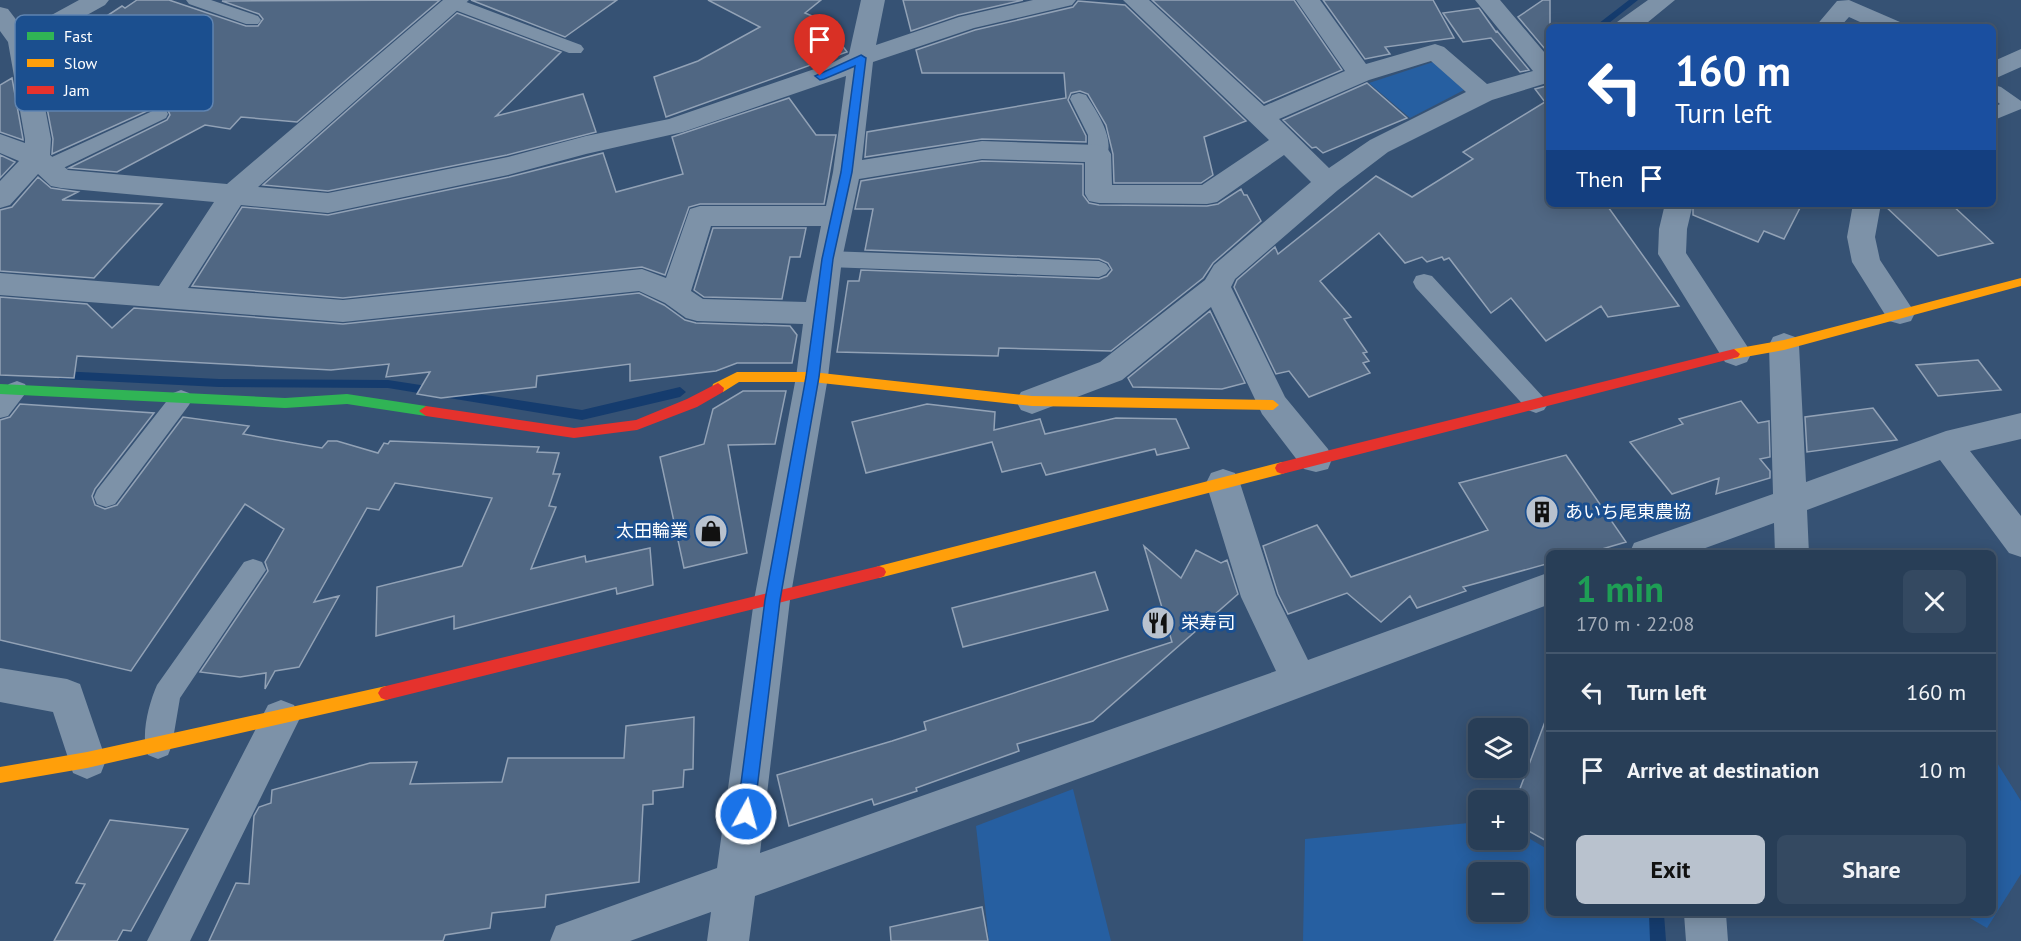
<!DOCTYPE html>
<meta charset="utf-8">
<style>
body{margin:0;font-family:"PT Sans","Noto Sans JP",sans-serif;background:#344961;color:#f1f3f6;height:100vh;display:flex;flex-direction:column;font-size:22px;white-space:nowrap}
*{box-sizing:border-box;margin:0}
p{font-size:20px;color:#a5aeba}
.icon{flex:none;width:33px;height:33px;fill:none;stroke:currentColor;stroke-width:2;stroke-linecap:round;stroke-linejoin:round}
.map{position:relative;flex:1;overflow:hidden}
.drawer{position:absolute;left:1546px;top:550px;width:450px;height:366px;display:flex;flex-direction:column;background:#283e57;border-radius:9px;box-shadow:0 3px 15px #0003,0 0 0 2px #44576d}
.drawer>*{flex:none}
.banner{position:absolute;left:1546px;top:24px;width:450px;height:183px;border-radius:9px;box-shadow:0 3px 15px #0003,0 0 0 2px #44576d;background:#1a4fa0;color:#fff;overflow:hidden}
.fabs{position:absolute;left:1468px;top:718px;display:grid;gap:12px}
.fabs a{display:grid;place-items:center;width:60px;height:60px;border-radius:9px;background:#283e57;box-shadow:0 3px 15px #0003,0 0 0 2px #44576d;font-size:30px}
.pin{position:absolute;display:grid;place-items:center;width:51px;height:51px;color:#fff;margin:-62px -26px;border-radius:50% 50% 50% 0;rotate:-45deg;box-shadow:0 0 6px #0007}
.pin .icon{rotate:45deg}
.me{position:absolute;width:66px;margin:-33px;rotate:7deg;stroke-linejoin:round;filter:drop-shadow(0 0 4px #0008)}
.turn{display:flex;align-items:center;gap:21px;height:126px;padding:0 30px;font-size:27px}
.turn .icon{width:78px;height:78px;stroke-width:2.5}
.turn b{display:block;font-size:42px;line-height:51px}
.then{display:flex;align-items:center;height:57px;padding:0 30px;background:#0003;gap:12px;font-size:22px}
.round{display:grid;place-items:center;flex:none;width:63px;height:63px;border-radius:9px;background:#344961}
.headline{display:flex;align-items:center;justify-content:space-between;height:102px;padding:0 30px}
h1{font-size:36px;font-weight:600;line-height:45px;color:#1e9e55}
.cta{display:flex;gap:12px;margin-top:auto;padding:12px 30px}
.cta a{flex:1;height:69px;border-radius:9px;background:#b9c2ce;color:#111;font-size:24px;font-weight:600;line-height:69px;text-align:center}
.cta a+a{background:#344961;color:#f1f3f6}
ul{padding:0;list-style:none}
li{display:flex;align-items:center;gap:18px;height:78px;padding:0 30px;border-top:2px solid #44576d}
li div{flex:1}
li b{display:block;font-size:22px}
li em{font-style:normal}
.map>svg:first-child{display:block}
</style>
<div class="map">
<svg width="2021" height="941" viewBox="0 0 2021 941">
<rect width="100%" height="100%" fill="#365274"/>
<path fill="#265fa1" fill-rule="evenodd" d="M1433,62l31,28 -54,28 -41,-35z
M1994,758l27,43v73l-34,54 -24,-14h31z
M1073,789l38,152h-122l-13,-115z
M1479,822v18h39v-8l31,18 1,64h100l1,27h-348l2,-102zM1479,873h39v39h-39z"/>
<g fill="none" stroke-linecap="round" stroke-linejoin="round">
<path fill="#153c6e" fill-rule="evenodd" d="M1629,0h9l-34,27h-10z
M60,371l159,8 169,1 194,30 98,-23 6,5 -6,5 -98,23 -194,-32 -169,-1 -159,-8 -6,-4z
M1649,914h15l2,27h-16z"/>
</g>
<path fill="#506783" stroke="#92a2b6" stroke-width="1.5" d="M137,0h32l77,26h12l5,-7 -4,-5 -37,-13 218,-1 -143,122 -56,-5 -11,12 -25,-4 -88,47 -48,-4 98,-48 3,-5 -3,-7 -9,-2 -106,48 1,-15 -15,-78 84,-55 3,2z
M471,0h146l-52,37z
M708,0h113l-16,13 19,8 23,31 -181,65 -12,-40 44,-16 62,-34z
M903,0h120l-65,15 -47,16z
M1152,0h142l48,70 -78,33z
M1323,0h110l21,38 -69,9 5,7 -25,5z
M1543,0h7v55l-32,-38z
M1078,1l47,4 121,116 -42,16 9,38 -12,8h-87l-1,-29 -7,-29 -18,-31 -8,-3 -9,2 -3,7 18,36v6l-104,-3 -117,18 2,-25 199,-34 -2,-25h-142l-6,-23 59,-20 98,-23z
M1479,8l17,24 1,-1 32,39 -9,2 -29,-34 -28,4 -20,-29z
M457,13l104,39 -65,64 87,-22 13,38 -89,23 -179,36 -65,-6z
M12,78l11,61v1l-23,-8v-47z
M1367,83l40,35 -84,35 -7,-6 -4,1 -29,-28z
M1550,85v119h56l73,102 -71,11 -7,-11 -55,35 -35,-43 -20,15 -42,-55 -5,2 -2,-3 -15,5 -5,-5 -17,6 -26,-30 -59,48 31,36 -7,2 23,33 -4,1 6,8 -6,2 7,10 -61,24 -20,-26 -13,3 -42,-87 3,-7 38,-33 3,7 98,-78 36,21 61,-38 -10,-7 82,-50 -10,-13z
M789,98l27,37h20l-12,69h-124l-11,3 -24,68 -23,-8 -299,31 -151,-12 50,-79 86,8 181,-38 94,-24 13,39 67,-18 -11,-37z
M0,155l15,7 -15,16z
M982,161l101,3v31l6,8 10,2 108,1 11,-2 23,-15 3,6h3l14,26 -48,42 -10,15 -92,73 -112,-3 -1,8 -161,-4 11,-71h11l2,-11 238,9 8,-3 5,-6 -4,-7 -9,-4 -234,-9 8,-41h-18l6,-28z
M38,177l13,11 27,4 -16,8 100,4 -68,74 -94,-7v-61l12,-3z
M1693,204h109l-18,35 -20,-8 -6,11 -65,-27z
M1883,204h68l42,39 -55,13z
M713,228h93l-6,29h-10l-8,42 -78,-2 -10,-7z
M639,293l25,12 21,15 11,3 94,3 7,9 -5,28h-55l-21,8 -86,10v-17l-93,12 -1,11 -95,11 -24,-4 13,-22 -44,5 3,-13 -58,6 -254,-14 -3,22 -74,-3v-78l87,7 25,24 22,-20 209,16z
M1210,311l35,72 -23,6 -89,-2 -5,-9z
M1978,360l23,30 -63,6 -22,-31z
M743,391h43l-11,53 -47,1 19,108 -63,15 -24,-111 44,-13 9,-35z
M1741,401l17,22 11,-2 1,36 -10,2 10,12v7l-54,16 3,-16 -47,16 -42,-52 53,-18 -4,-5z
M20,404l134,9 -59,76 -3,7 3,9 10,4 12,-4 66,-88 66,9 -6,8 79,14 6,-7h9l41,12 6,-10 4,1 2,-3 149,6 -2,5 22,1 -6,21h7l-11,32 7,1 -25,62 54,-13 1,6 64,-14 3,37 -36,9 -1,-6 -162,41v-13l-78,20 1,-49 85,-21 30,-68 -97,-15 -16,27 -12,-2 -53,94 25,-6 -40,71 -24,4 -10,18 1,-16 -26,4 -40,-5 68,-101 -3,-9 19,-33 -39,-25 -114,167 -131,-31v-220l10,-3z
M927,404l68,8 -1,18 46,-11 5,15 71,-16 60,1 13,29 -32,7 -2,-6 -109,26 -5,-12 -39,9 -10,-30 -126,31 -14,-51z
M1873,408l24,32 -90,12 -2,-35z
M1566,455l60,87 -41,12h-35v9l-87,24 3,4 -49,17 -7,-12 -29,26 -34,-29 -59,21 -10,-20 -15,-48 54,-21 34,52 137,-47 -29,-47z
M1144,546l37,32 15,-28 25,13 6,-3 11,34 -145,127 -76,23 2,7 -103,37 1,3 -43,14 -2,-6 -83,27 -12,-51 115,-34 34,-11 -2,-8 248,-80z
M1095,572l13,38 -145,37 -11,-39z
M694,717l-1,52 -9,1 -1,17 -30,4v13l-10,1 -4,77 -93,13 -1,12 -53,6 -2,15 -45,7 -2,6h-234l27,-58 13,1 5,-68 5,-9 12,-4 1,-13 98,-27 47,-1 -7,22 92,-2 6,-24h116l2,-32z
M1546,719h4v124l-32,-18v-31z
M110,820l78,9 -57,102 -8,-1 -6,11h-63l31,-57 -9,-1z
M982,907l6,34h-97l-1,-14z"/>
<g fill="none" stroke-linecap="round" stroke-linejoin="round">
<path fill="#7d92a8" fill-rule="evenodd" d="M186,0h25l47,16 3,4 -3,4h-12l-57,-20z
M446,0h15l120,45 3,4 -3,4h-12l-122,-46 -3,-4z
M1994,85l7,2 20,14v8l-27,11v-13l6,-3 -6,-5z
M1079,93l7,2c10,16 31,45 19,64l-7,1 -7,-1 -3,-5v-19l-18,-36 2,-4z
M159,108l7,2 2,4 -2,4 -111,54 -7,2 -7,-2 -3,-5 3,-5z
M828,251l271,10 7,3 4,5 -4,5 -7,3 -271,-10 -7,-3 -3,-5 3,-5z
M1424,274l8,2 112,122 4,6 -4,6 -8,3 -8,-3 -112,-122 -3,-6 3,-6z
M17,381l8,3 3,6 -20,26 -8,2v-25l9,-9z
M181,390l8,3 3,6 -3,6 -74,99 -9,3 -9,-3 -3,-7 3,-7 76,-97z
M253,559l9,3 4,8 -86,128 -8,47 -4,10 -10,4 -10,-4c-8,-19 1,-52 9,-70l87,-123z"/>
<path fill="#7d92a8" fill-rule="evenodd" d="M79,0h30l-4,5 -72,40 18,94 -1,16 18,15 159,14 216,-184h26l-211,187 70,6 180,-36 78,-21 83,-17 163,-56 17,-9 12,-54h24l-9,45 83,-28 74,-17h43l-4,5 -98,23 -101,34 -11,98 120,-19 116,4 9,3 4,6 1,31h90l67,-45 -146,-140h26l115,106 81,-35 -49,-71h24l46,64 69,-20 9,3 43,37 46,-13 -58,-71h25l50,59v23l-58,18 -104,52 -50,38 -103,89 -4,8 54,110 43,52 4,10 -4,10 -12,3 -12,-3 -42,-55 -51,-107 -89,73 -90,34 -11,-4 -5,-9 5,-9 79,-30 105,-82 9,-15 97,-83 -27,-27 -67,47 -10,2 -108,-1 -10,-2 -4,-7v-32l-103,-3 -123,20 -17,80 -14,118 -38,223 -30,253 516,-182 -35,-74 -35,-114 5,-10 12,-4 12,4 5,10 36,112 32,65 242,-88v32l-337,126 -458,166 -6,45h-42l4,-29 -81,29h-80l6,-15 161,-58 37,-268 42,-223 7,-53 -106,-3 -11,-3 -21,-15 -26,-12 -296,31 -343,-27v-22l159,13 55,-84 -153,-14 -10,-2 -13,-12 -28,31 -10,3v-27l19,-20 -19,-8v-19l25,9v-4l-17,-97 -8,-11v-24l8,2 16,21zM1431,61l35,31 -96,48 -41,28 -50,-49 90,-39zM846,76l-13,96 -7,34h-126l-10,3 -24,69 -24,-9 -299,31 -155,-12 53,-83 87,8 180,-38 78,-21 97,-22zM711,226h110l-15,76 -103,-3 -12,-8z
M1648,0h27l-33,27h-28l3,-5z
M1849,0l51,22 3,5h-32l-22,-10 -9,10h-25l22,-26z
M2021,49v18l-27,12v-18z
M1662,204h28l2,4 -5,21 -1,24 61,93 4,8 -4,8 -11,4 -11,-4 -67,-108 1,-25 5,-21z
M1853,204h28l-6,33 5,23 35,53 -4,8 -11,3 -11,-3 -37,-59 -5,-25z
M1784,333l11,4 4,8 7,137 140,-51 75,-18v26l-51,12 51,65v41l-12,-4 -69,-93 -133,50 2,44h-34l-1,-31 -85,31h-60l5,-11 139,-49 -4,-149 4,-8z
M0,668l67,11 13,5 26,76 -5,13 -14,6 -14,-6 -20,-61 -53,-10z
M281,700l13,5 6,13 -110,223h-43l121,-236z
M1684,914h42l2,27h-42z"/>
<path fill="#30b455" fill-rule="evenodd" d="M0,384l285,14 62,-4 79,12 7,5 -7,5 -79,-12 -62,4 -285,-14z"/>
<path fill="#ff9f0a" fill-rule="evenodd" d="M2021,278v8l-237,64 -50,9 -6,-5 6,-5 50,-9z
M737,372h75l220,24 241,4 6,5 -6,5 -241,-4 -220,-24h-73l-16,10h-10l-1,-4 1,-4z
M1282,462l5,2 2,4 -2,4 -5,2 -403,104 -5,-2 -2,-4 2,-4 5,-2z
M386,686l5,2 3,5 -3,5 -5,2 -299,68 -87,15v-16l87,-15z"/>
<path fill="#e5322d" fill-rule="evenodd" d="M1734,349l6,5 -2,3 -456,117 -5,-2 -2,-4 2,-4 5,-2z
M718,383l6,5 -1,4 -26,15 -60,23 -63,8 -148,-22 -7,-5 7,-5 148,22 62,-8 51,-21z
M879,566l5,2 2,4 -2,4 -5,2 -493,122 -5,-2 -3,-5 3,-5 5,-2z"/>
</g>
<path fill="#1a73e8" stroke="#114b97" stroke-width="1.5" d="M861,55l5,3 -14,114 -19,87 -14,118 -39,223 -26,214 -3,5 -5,3 -6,-3 -3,-5 28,-214 41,-223 16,-118 19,-87 14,-106 -31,13 -4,1 -5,-4z"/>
<defs>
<g id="building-disc" transform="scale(1.725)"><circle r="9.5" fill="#b9c2ce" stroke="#1b4f8f"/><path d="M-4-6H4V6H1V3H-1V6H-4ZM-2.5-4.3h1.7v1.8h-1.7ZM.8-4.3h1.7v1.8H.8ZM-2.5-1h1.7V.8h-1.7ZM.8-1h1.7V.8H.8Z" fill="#111"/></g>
<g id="shop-disc" transform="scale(1.725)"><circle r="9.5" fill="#b9c2ce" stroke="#1b4f8f"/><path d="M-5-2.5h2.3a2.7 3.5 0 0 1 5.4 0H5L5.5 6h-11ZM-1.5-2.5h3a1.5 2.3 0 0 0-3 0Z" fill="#111"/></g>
<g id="restaurant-disc" transform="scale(1.725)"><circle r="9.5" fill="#b9c2ce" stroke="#1b4f8f"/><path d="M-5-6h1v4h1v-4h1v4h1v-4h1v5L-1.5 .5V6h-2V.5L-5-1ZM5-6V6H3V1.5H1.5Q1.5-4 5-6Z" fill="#111"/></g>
</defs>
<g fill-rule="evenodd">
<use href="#building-disc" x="1542" y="512"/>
<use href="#shop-disc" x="711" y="531"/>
<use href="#restaurant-disc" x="1158" y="623"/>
</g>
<g text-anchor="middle" stroke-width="6" stroke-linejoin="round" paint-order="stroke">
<g font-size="18" fill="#fff" stroke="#1b4f8f" text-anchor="start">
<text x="1565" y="518">あいち尾東農協</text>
<text x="688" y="537" text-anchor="end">太田輪業</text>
<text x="1181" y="629">栄寿司</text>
</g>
</g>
<rect x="15" y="15" width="198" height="96" rx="9" fill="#1b4f8f" stroke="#5f84b1" stroke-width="1.5"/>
<rect x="27" y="32" width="27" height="8" fill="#30b455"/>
<rect x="27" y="59" width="27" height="8" fill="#ff9f0a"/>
<rect x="27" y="86" width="27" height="8" fill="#e5322d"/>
<g font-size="16" fill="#fff">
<text x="64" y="42">Fast</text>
<text x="64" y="69">Slow</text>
<text x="64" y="96">Jam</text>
</g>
</svg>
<div class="fabs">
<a><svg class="icon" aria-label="layers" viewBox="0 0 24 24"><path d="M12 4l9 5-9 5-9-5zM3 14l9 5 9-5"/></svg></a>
<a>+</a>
<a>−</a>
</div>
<div class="pin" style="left:820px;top:76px;background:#d93025"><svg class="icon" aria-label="arrive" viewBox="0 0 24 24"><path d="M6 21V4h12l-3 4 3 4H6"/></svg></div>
<svg class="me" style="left:746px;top:814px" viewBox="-20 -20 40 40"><circle r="17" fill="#1a73e8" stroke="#fff" stroke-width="3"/><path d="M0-11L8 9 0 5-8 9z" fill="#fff"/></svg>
<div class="banner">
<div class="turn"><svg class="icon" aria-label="left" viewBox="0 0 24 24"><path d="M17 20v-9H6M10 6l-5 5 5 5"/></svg><div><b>160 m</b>Turn left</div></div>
<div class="then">Then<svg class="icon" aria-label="arrive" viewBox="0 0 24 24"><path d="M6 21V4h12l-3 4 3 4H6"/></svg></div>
</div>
<section class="drawer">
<div class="headline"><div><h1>1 min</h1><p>170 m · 22:08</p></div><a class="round"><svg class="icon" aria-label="close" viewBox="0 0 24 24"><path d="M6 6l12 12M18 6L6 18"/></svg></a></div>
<ul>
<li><svg class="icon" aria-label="left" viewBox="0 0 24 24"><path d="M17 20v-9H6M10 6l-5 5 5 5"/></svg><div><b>Turn left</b></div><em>160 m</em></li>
<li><svg class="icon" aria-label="arrive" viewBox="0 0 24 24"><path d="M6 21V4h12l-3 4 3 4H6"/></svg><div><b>Arrive at destination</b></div><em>10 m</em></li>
</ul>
<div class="cta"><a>Exit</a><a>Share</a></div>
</section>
</div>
